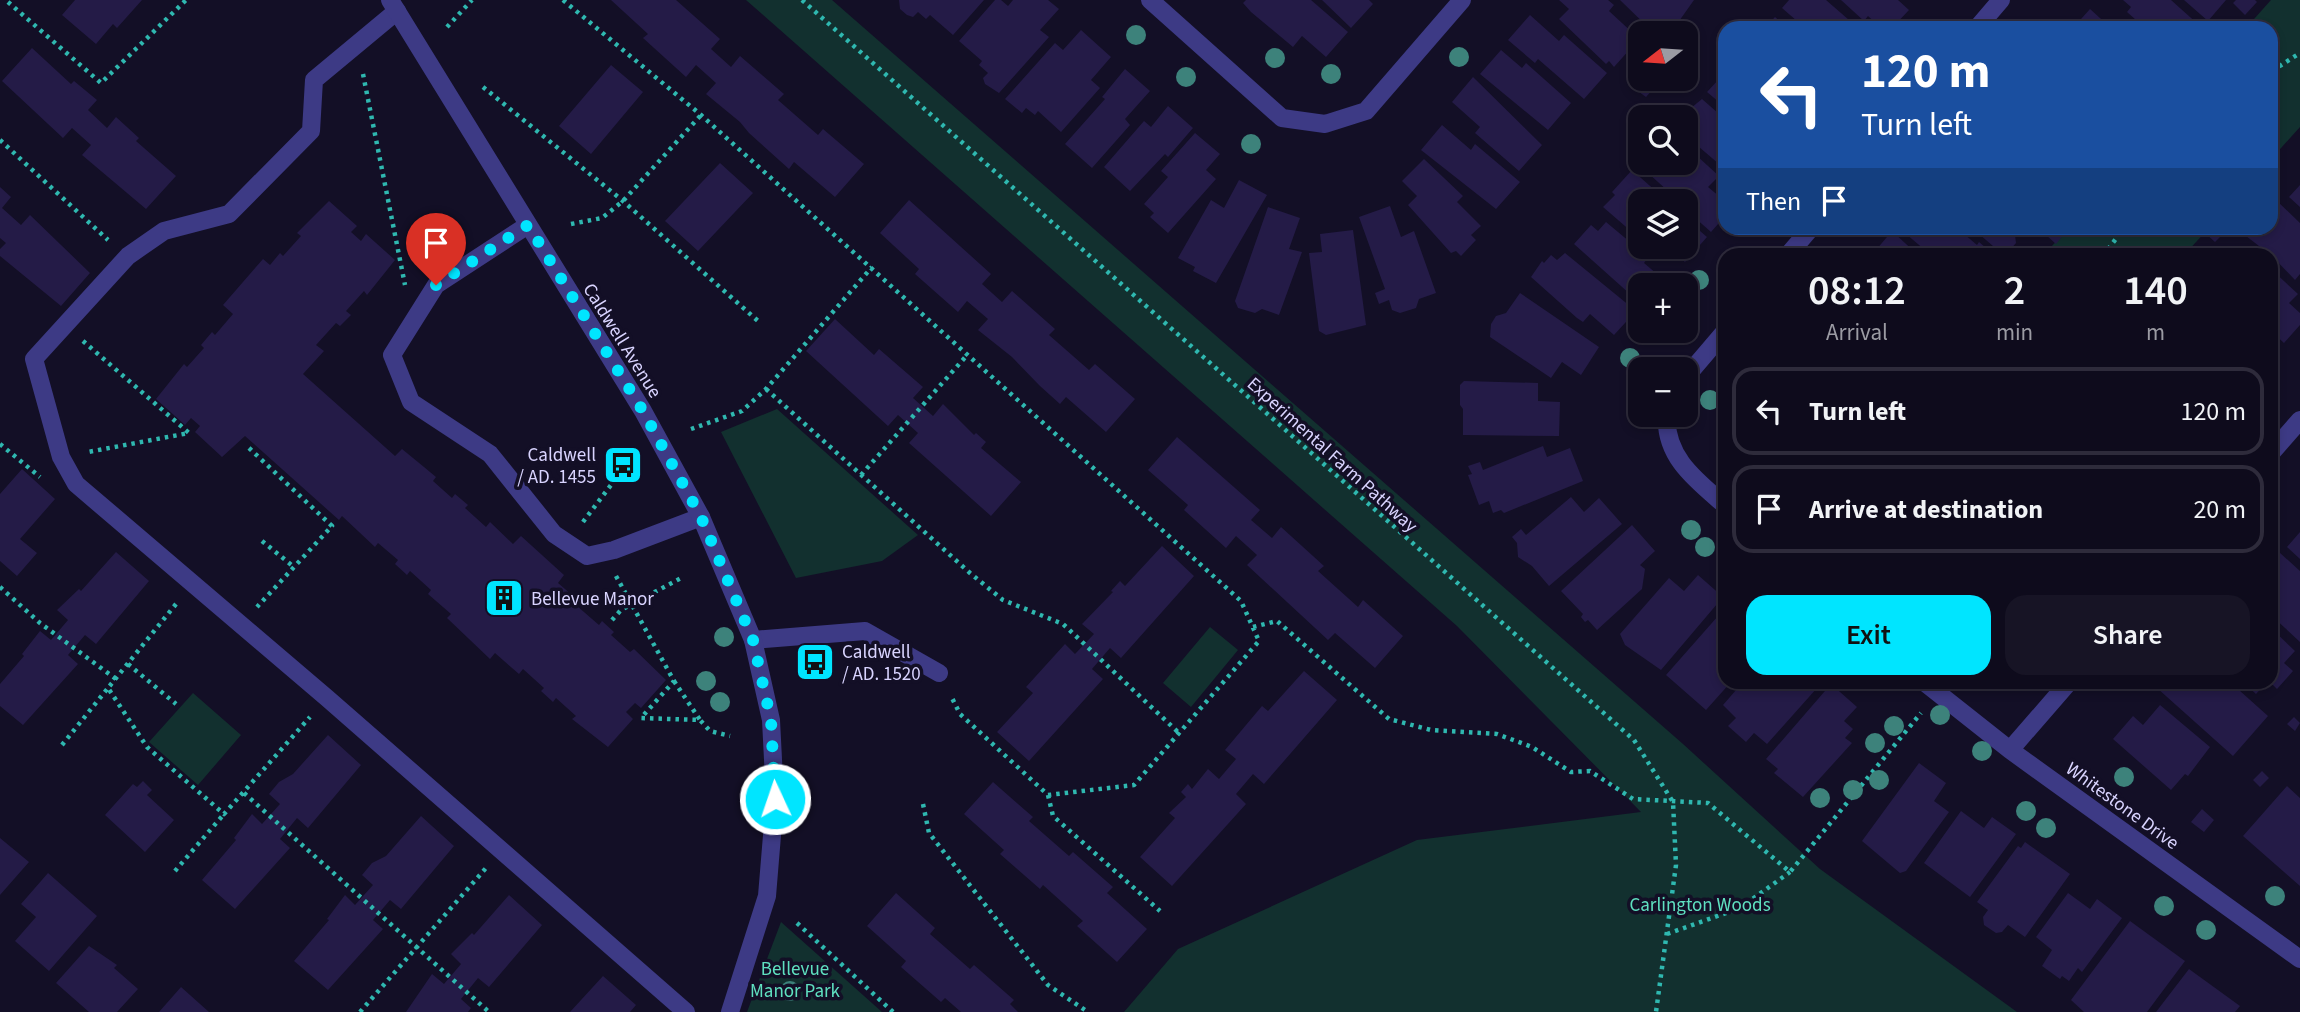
<!DOCTYPE html>
<meta charset="utf-8">
<style>
body{margin:0;font-family:"Source Sans 3",sans-serif;background:#171425;color:#f1f3f6;height:100vh;display:flex;flex-direction:column;font-size:26px;white-space:nowrap}
*{box-sizing:border-box;margin:0}
p{font-size:23px;color:#9b9ba3}
.icon{flex:none;width:38px;height:38px;fill:none;stroke:currentColor;stroke-width:2;stroke-linecap:round;stroke-linejoin:round}
.map{position:relative;flex:1;overflow:hidden}
.side{position:absolute;left:1718px;top:248px;width:560px;height:441px;display:flex;flex-direction:column;background:#0e0b1c;border-radius:21px;box-shadow:0 4px 10px #0003,0 0 0 2px #2e2b3b}
.side>*{flex:none}
.guide{position:absolute;left:1718px;top:21px;width:560px;height:214px;border-radius:21px;box-shadow:0 4px 10px #0003,0 0 0 2px #2e2b3b;background:#1a4fa0;color:#fff;overflow:hidden}
.needle{width:46px;rotate:253deg}
.fabs{position:absolute;left:1628px;top:21px;display:grid;gap:14px}
.fabs a{display:grid;place-items:center;width:70px;height:70px;border-radius:14px;background:#0e0b1c;box-shadow:0 4px 10px #0003,0 0 0 2px #2e2b3b;font-size:35px}
.pin{position:absolute;display:grid;place-items:center;width:60px;height:60px;color:#fff;margin:-72px -30px;border-radius:50% 50% 50% 0;rotate:-45deg;box-shadow:0 0 7px #0007}
.pin .icon{rotate:45deg}
.me{position:absolute;width:77px;margin:-38px;rotate:357deg;stroke-linejoin:round;filter:drop-shadow(0 0 5px #0008)}
.turn{display:flex;align-items:center;gap:24px;height:147px;padding:0 28px;font-size:32px}
.turn .icon{width:91px;height:91px;stroke-width:2.5}
.turn b{display:block;font-size:49px;line-height:60px}
.then{display:flex;align-items:center;height:66px;padding:0 28px;background:#0003;gap:14px;font-size:26px}
.eta{display:flex;justify-content:space-evenly;align-items:center;height:119px;text-align:center}
.eta b{font-size:42px;font-weight:600;line-height:49px}
.cta{display:flex;gap:14px;margin-top:auto;padding:14px 28px}
.cta a{flex:1;height:80px;border-radius:21px;background:#00e5ff;color:#111;font-size:28px;font-weight:600;line-height:80px;text-align:center}
.cta a+a{background:#171425;color:#f1f3f6}
ul{padding:0;list-style:none}
li{display:flex;align-items:center;gap:21px;height:88px;margin:0 14px 10px;padding:0 14px;border:4px solid #2e2b3b;border-radius:21px}
li div{flex:1}
li b{display:block;font-size:26px}
li em{font-style:normal}
.map>svg:first-child{display:block}
</style>
<div class="map">
<svg width="2300" height="1012" viewBox="0 0 2300 1012">
<rect width="100%" height="100%" fill="#130f26"/>
<path fill="#12302f" d="M746,0h86l851,744 137,125 197,143h-893l54,-63 239,-109 224,-28 -184,-186z
M2271,0h29v127l-28,31v-130h-26z
M2068,228h141l-25,27 -141,1z
M777,409l141,126 -36,26 -86,17 -75,-146z
M1210,627l28,23 -47,57 -28,-24z
M193,693l48,42 -43,50 -49,-43z
M781,922l101,90h-135z"/>
<path fill="#241b47" d="M75,0h67l-25,28 -4,-4 -17,20 -34,-29z
M611,0h65l44,39 -9,10 20,18 9,-11 44,38 -6,6 40,35 5,-6 41,35 -29,33 -41,-35 -5,7 -40,-36 -9,-11 -34,-28 10,-11 -20,-18 -10,12 -43,-39 5,-4z
M899,0h85l-31,35 -23,-20 -4,4 -8,-7 -5,5 -6,-2 -7,-6z
M995,0h6l7,6 5,-6h35l11,9 -19,21 9,7 -50,56 -14,-9 -2,-6 5,-5 -9,-8 3,-4 -23,-20z
M1246,0h65l37,32 -22,25 -24,-21 -9,11 -42,-35 -8,-9z
M1322,0h47l4,4 -22,24z
M1559,0h49l6,5 -5,6 26,24 -9,10 5,3 -17,19 -5,-6 -3,3 -47,-45 10,-10z
M1620,0h74l-17,24 -2,-2 -10,11 -12,-1z
M1789,0h37l23,20 -6,6 3,2h-41l-23,-20z
M1841,0h57l11,10 -17,18h-11l-13,-12 -4,5z
M2123,0h48l29,26 -55,2 -18,-16 4,-5z
M2184,0h42l-18,21z
M2236,0h19l2,2 -12,13 -12,-12z
M2090,9l21,19h-38z
M1530,15l29,26 5,-6 43,38 -23,26 -46,-40 -3,4 -27,-23z
M1775,17l12,11h-22z
M1081,30l30,27 -20,23 9,8 -39,44 -23,-21 -3,4 -9,-7 -4,5 -17,-14 50,-56 8,7z
M32,48l39,36 3,-3 23,19 -9,10 19,18 9,-11 23,21 -3,3 40,35 -30,33 -64,-54 9,-10 -19,-17 -9,10 -61,-57z
M1501,50l21,18 4,-5 45,40 -23,27 -68,-56z
M1726,63v45l-19,-16 13,-14 -1,-8z
M611,65l32,27 -52,62 -32,-28z
M1125,69l25,22 -25,28 5,6 -38,43 -27,-24 40,-45 -3,-2z
M1473,77l69,68 -23,26 -44,-38 5,-6 -28,-25z
M1643,79l11,9 -8,9 -11,-8z
M1702,99l24,21v50l-41,-35v-18h-5z
M1168,106l25,22 -25,29 -3,-3 -35,37 -26,-24 40,-46 7,6z
M1442,125l29,25 4,-6 45,38 -24,27 -75,-59z
M1195,133l25,21 -14,16 10,9 -48,54 -18,-16 4,-4 -10,-9 24,-27 -7,-6z
M1685,145l34,31 -11,11 18,15v13l-15,17 -26,-23v-8h-6l-42,-38h48z
M1424,159l39,37 -6,6 24,24 -10,9 5,5 -15,16 -5,-5 -5,2 -43,-48 9,-9 -15,-15z
M720,163l33,30 -55,58 -33,-30z
M1632,170l35,31h-27v38l-37,-32 12,-12 -3,-3z
M1239,180l28,15 -51,88 -23,-12 2,-4 -17,-9 33,-58 13,8z
M2300,185v22l-11,-10z
M0,187l11,10 -9,11 19,17 9,-10 60,58 -29,33 -61,-50v-7l6,-6 -6,-5z
M909,200l82,74 -9,10 20,18 10,-11 43,38 -6,6 40,35 6,-6 40,35 -29,33 -40,-35 -6,7 -20,-18 -28,-29 -34,-27 10,-11 -21,-18 -9,11 -43,-38 4,-5 -39,-36z
M329,201l28,25 -6,6 10,9 5,-7 29,26 -28,35 -3,-4 -18,20 5,4 -11,11 -4,-3 -20,22 8,6 -21,23 92,82 7,-7 22,18 12,10 -3,4 19,17 3,-4 13,11 -3,3 21,19 4,-5 23,22 8,-8 43,39 -6,8 22,19 -3,4 22,19 3,-4 12,11 -3,3 19,17 4,-3 32,31 -25,28 -6,-5 -9,9 7,7 -25,28 -36,-28 4,-3 -20,-18 -3,4 -12,-11 3,-3 -21,-19 -4,5 -24,-21 -5,6 -43,-41 4,-4 -23,-20 3,-4 -21,-19 -3,4 -12,-11 3,-4 -20,-17 -3,4 -33,-31 -3,4 -94,-84 -23,21 -27,-25 5,-6 -9,-8 -6,7 -29,-26 28,-35 3,3 17,-19 -3,-3 11,-13 3,3 18,-21 -10,-9 40,-46 7,6 10,-12 3,3 18,-20 -4,-3z
M2277,201l23,22v51l-5,6 -23,-24 -26,-20 7,-8h19v-21z
M1390,206l11,31 13,-6 22,62 -17,6 -3,9 -16,5 -8,-3 -3,-10 -10,4 -4,-11 10,-4 -26,-72z
M1268,207l32,11 -11,31 13,3 -23,63 -17,-6 -7,4 -17,-5 -3,-7z
M1685,218l22,19 -22,25 -17,-15h17z
M1606,222l36,30 5,7 -3,4 20,17 -5,5h-19v18l-66,-59 17,-19 7,6z
M1899,228h58l20,17 2,-3 7,6 -2,3 5,5h-57z
M1972,228h49l-6,7 1,8 -8,9h-8z
M2053,228l11,6 -8,10 -10,-9z
M2210,228h19l-14,14 -10,-9z
M1353,230l13,95 -40,10 -7,-4 -10,-78 13,-1 -2,-18z
M1892,231l27,25h-48z
M2244,246l8,7 6,3h-23z
M1565,253l71,58 -22,24 -24,-21 -7,8 -6,-4 -46,-41 11,-16 2,2 7,-8 6,5z
M2272,270l26,24 -9,9 11,10v12l-16,18 -12,-11z
M1520,293l79,54 -18,28 -19,-13 -11,16 -61,-41 1,-13 5,-8 10,-3z
M835,319l39,36 5,-6 44,38 -10,11 20,18 10,-12 31,31 2,-2 10,9 -5,6 40,34 -30,34 -82,-73 9,-10 -20,-18 -10,11 -82,-75z
M1464,381l74,2v18l22,1 -1,34 -96,-1v-26l-3,-4v-20z
M1177,437l83,73 -9,10 21,18 9,-11 43,39 -6,5 40,36 5,-7 40,36 -28,32 -40,-35 -7,7 -81,-75 10,-10 -21,-19 -10,12 -42,-38 4,-5 -40,-35z
M1543,446l4,11 23,-9 13,33 -79,32 -3,-3 -8,3 -4,-12 -10,4 -11,-30 4,-1 -4,-8 12,-4 3,8z
M22,469l33,30 -35,40 17,14 -20,23 -17,-15v-67z
M1571,497l13,15 15,-14 23,26 -73,62 -17,-20 -14,-9 -1,-14 -5,-6 9,-8 5,6z
M1632,525l23,26 -15,14 5,4 -3,20 -45,41 -9,-10 -3,2 -4,-5 2,-3 -22,-23z
M2300,532v27l-13,-12z
M1162,546l32,30 -73,82 -11,-10 -18,21 11,10 -74,82 -32,-29 36,-39 -7,-6 39,-43 10,10 19,-20 -12,-10 31,-32 -2,-1 9,-10 5,5z
M116,552l33,29 -53,63 -11,-9 -17,20 10,9 -55,61 -23,-19v-22l24,-28 -2,-2 18,-23 11,9 17,-20 -11,-10 22,-21 2,2z
M2279,552l21,19v71l-28,-26v-56z
M1698,575l25,22 -62,73 -36,-25 -5,-11 49,-56 15,13z
M1726,607v75h5l-25,28 -40,-35z
M2272,629l23,22 -11,12 9,8 -16,18 -5,-5z
M1304,671l33,29 -73,84 -11,-10 -17,20 10,10 -74,82 -32,-29 35,-39 -6,-5 17,-16 -5,-5 7,-8 4,5 16,-20 11,10 17,-20 -11,-9 37,-44 6,5z
M1743,682h71l3,6 -50,56 -13,-11 -8,9 -18,-16 8,-8 -13,-13z
M2162,682h68l38,34 -35,40 -76,-68z
M2243,682h24l-11,12z
M1831,684l26,23 -13,14 9,8 -8,9 7,5 -49,54 -29,-24 4,-4 -12,-10z
M2160,705l50,42 -22,29 -3,-2 -14,16 -58,-51 20,-23 10,9z
M2294,717l6,6 -5,8 -8,-7z
M328,735l33,30 -53,63 -11,-10 -17,21 10,9 -55,61 -33,-29 34,-40 -2,-2 18,-24 10,10 18,-20 -11,-10 10,-12 14,-8z
M1919,763l27,20 -12,18 15,11 -43,59 -6,2 -38,-32z
M2262,771l7,7 -9,9 -7,-7z
M143,781l9,9 -5,5 27,25 -29,32 -40,-37 28,-31 4,3z
M993,782l40,35 -4,4 40,35 4,-4 40,35 -6,6 40,36 -30,33 -40,-36 6,-5 -40,-36 -3,4 -40,-35 4,-4 -40,-36z
M2287,786l13,12v88l-57,-50z
M2202,809l12,11 -10,12 -13,-10z
M1961,811l23,17 8,-11 24,17 -46,63 -46,-34z
M421,816l33,30 -53,63 -11,-9 -17,20 10,9 -55,61 -34,-29 35,-41 -2,-1 18,-24 10,10 18,-20 -11,-10 10,-12 14,-7z
M0,838l29,24 -29,33z
M2025,842l45,32 -45,63 -17,-12 -6,7 -6,1 -12,-8 -1,-8 5,-7 -11,-8 41,-56 3,2z
M48,873l49,43 -48,55 -34,-30 21,-24 -15,-13z
M896,893l39,35 -5,6 40,35 4,-4 40,35 -4,4 8,8h-57l-16,-14 -4,4 -40,-35 5,-6 -39,-35z
M2068,893l22,16 7,-10 25,19 -40,54 -4,-4 -9,13 -7,-5 -2,3 -18,-13 10,-16 -16,-13z
M509,895l33,30 -53,62 -11,-9 -17,21 10,9 -3,4h-62l26,-38 12,10 17,-20 -10,-10 21,-21 2,2z
M2130,921l55,40 -38,51h-63l-13,-12z
M89,946l28,19 -3,3 24,21 -21,23h-28l-33,-29z
M2189,969l51,37 -5,6h-79z
M603,976l33,29 -6,7h-60z
M181,987l28,25h-50z"/>
<g fill="none" stroke-linecap="round" stroke-linejoin="round">
<path stroke="#2fb8b0" stroke-width="4.5" stroke-dasharray="3.5 5" stroke-linecap="butt" d="M563,0l138,115 540,486 18,40 -125,144 -86,10 -88,-81 -9,-18
M802,0l832,740 39,62 3,63 -20,147
M8,2l93,81 85,-83
M447,27l25,-27
M2272,71l28,-18
M363,74l42,211
M483,87l140,114 135,120
M0,140l108,100
M571,224l31,-6 21,-17 78,-86
M2103,256l21,-28
M83,341l106,92 -101,19
M766,389l204,184 33,27 60,24 116,109
M691,429l51,-18 24,-22 106,-122
M0,444l40,33
M249,448l83,78 -75,81
M861,475l107,-121
M583,522l37,-49
M262,541l32,26
M616,576l58,105 -33,37 59,2 10,11 20,5
M0,587l40,36 76,56
M176,604l-68,84 39,59 77,67 86,-97
M612,620l9,-10 62,-33
M1253,627l24,-6 112,98 42,11 66,4 35,13 39,25 19,-1 43,28 75,4 82,69 131,-159
M128,664l48,40
M674,681l26,39
M62,745l46,-57
M244,793l245,219
M1048,795l5,21 107,95
M923,804l6,29 119,152 40,27
M175,871l49,-57
M797,923l96,89
M1667,934l73,-26 50,-36
M360,1012l126,-144"/>
<path stroke="#3d3a85" stroke-width="18" d="M397,11l-83,69 -3,51 -82,83 -65,17 -36,25 -94,103 27,98 15,27 251,214 359,314
M528,225l-92,60 -44,70 19,47 79,52 64,80 33,22 27,-6 87,-33
M753,640l112,-9 74,42"/>
<path stroke="#3d3a85" stroke-width="18" d="M390,0l253,411 58,106 52,123 18,80 4,79 -8,97 -37,116
M1150,0l132,118 43,6 41,-13 96,-111
M1977,28l24,-28
M1787,256l24,-28
M1685,378l41,-48
M1667,415c-3,42 30,66 59,91
M2272,452l28,-32
M1924,682l86,68 290,209
M2010,750l59,-68"/>
</g>
<g fill="#3d827b">
<circle cx="1136" cy="35" r="10"/>
<circle cx="1459" cy="57" r="10"/>
<circle cx="1275" cy="58" r="10"/>
<circle cx="1331" cy="74" r="10"/>
<circle cx="1186" cy="77" r="10"/>
<circle cx="1251" cy="144" r="10"/>
<circle cx="1699" cy="280" r="10"/>
<circle cx="1630" cy="358" r="10"/>
<circle cx="1710" cy="400" r="10"/>
<circle cx="1691" cy="530" r="10"/>
<circle cx="1705" cy="547" r="10"/>
<circle cx="724" cy="637" r="10"/>
<circle cx="706" cy="681" r="10"/>
<circle cx="720" cy="702" r="10"/>
<circle cx="1940" cy="715" r="10"/>
<circle cx="1894" cy="726" r="10"/>
<circle cx="1875" cy="743" r="10"/>
<circle cx="1982" cy="751" r="10"/>
<circle cx="2124" cy="777" r="10"/>
<circle cx="1879" cy="780" r="10"/>
<circle cx="1853" cy="790" r="10"/>
<circle cx="1820" cy="798" r="10"/>
<circle cx="2026" cy="811" r="10"/>
<circle cx="2046" cy="828" r="10"/>
<circle cx="2275" cy="896" r="10"/>
<circle cx="2164" cy="906" r="10"/>
<circle cx="2206" cy="930" r="10"/>
<circle cx="790" cy="991" r="10"/>
</g>
<g fill="none" stroke-linecap="round" stroke-linejoin="round">
<path stroke="#00e5ff" stroke-width="12" stroke-dasharray="0 21.6" d="M436,285l92,-60 115,186 58,106 52,123 18,80 4,79"/>
</g>
<defs>
<g id="bus-square" transform="scale(2.0125)"><rect x="-9" y="-9" width="18" height="18" rx="4" fill="#00e5ff" stroke="#130f26"/><path d="M-5-6H5V4H4V6H2V4H-2V6H-4V4H-5ZM-3.5-4V0h7V-4ZM-3.5 1.2v1.5H-2V1.2ZM2 1.2v1.5H3.5V1.2Z" fill="#111"/></g>
<g id="building-square" transform="scale(2.0125)"><rect x="-9" y="-9" width="18" height="18" rx="4" fill="#00e5ff" stroke="#130f26"/><path d="M-4-6H4V6H1V3H-1V6H-4ZM-2.5-4.3h1.7v1.8h-1.7ZM.8-4.3h1.7v1.8H.8ZM-2.5-1h1.7V.8h-1.7ZM.8-1h1.7V.8H.8Z" fill="#111"/></g>
</defs>
<g fill-rule="evenodd">
<use href="#bus-square" x="623" y="465"/>
<use href="#building-square" x="504" y="598"/>
<use href="#bus-square" x="815" y="662"/>
</g>
<g text-anchor="middle" stroke-width="7" stroke-linejoin="round" paint-order="stroke">
<g font-size="19" fill="#d9d4ff" stroke="#130f26">
<text transform="translate(623 340) rotate(58)" y="7">Caldwell Avenue</text>
<text transform="translate(1333 454) rotate(42)" y="7">Experimental Farm Pathway</text>
<text transform="translate(2123 805) rotate(36)" y="7">Whitestone Drive</text>
</g>
<g font-size="19" fill="#d9d4ff" stroke="#130f26" text-anchor="start">
<text x="596" y="461" text-anchor="end">Caldwell<tspan x="596" dy="22">/ AD. 1455</tspan></text>
<text x="531" y="605">Bellevue Manor</text>
<text x="842" y="658">Caldwell<tspan x="842" dy="22">/ AD. 1520</tspan></text>
</g>
<g font-size="19" fill="#5fe0c0" stroke="#130f26">
<text x="1700" y="911">Carlington Woods</text>
<text x="795" y="975">Bellevue<tspan x="795" dy="22">Manor Park</tspan></text>
</g>
</g>
</svg>
<div class="fabs">
<a><svg class="needle" viewBox="-14 -14 28 28"><path d="M0-13l5 13h-10z" fill="#e53935"/><path d="M0 13l5-13h-10z" fill="#9b9ba3"/></svg></a>
<a><svg class="icon" aria-label="search" viewBox="0 0 24 24"><circle cx="10" cy="10" r="6"/><path d="M15 15l6 6"/></svg></a>
<a><svg class="icon" aria-label="layers" viewBox="0 0 24 24"><path d="M12 4l9 5-9 5-9-5zM3 14l9 5 9-5"/></svg></a>
<a>+</a>
<a>−</a>
</div>
<div class="pin" style="left:436px;top:285px;background:#d93025"><svg class="icon" aria-label="arrive" viewBox="0 0 24 24"><path d="M6 21V4h12l-3 4 3 4H6"/></svg></div>
<svg class="me" style="left:775px;top:799px" viewBox="-20 -20 40 40"><circle r="17" fill="#00e5ff" stroke="#fff" stroke-width="3"/><path d="M0-11L8 9 0 5-8 9z" fill="#fff"/></svg>
<div class="guide">
<div class="turn"><svg class="icon" aria-label="left" viewBox="0 0 24 24"><path d="M17 20v-9H6M10 6l-5 5 5 5"/></svg><div><b>120 m</b>Turn left</div></div>
<div class="then">Then<svg class="icon" aria-label="arrive" viewBox="0 0 24 24"><path d="M6 21V4h12l-3 4 3 4H6"/></svg></div>
</div>
<section class="side">
<div class="eta">
<div><b>08:12</b><p>Arrival</p></div>
<div><b>2</b><p>min</p></div>
<div><b>140</b><p>m</p></div>
</div>
<ul>
<li><svg class="icon" aria-label="left" viewBox="0 0 24 24"><path d="M17 20v-9H6M10 6l-5 5 5 5"/></svg><div><b>Turn left</b></div><em>120 m</em></li>
<li><svg class="icon" aria-label="arrive" viewBox="0 0 24 24"><path d="M6 21V4h12l-3 4 3 4H6"/></svg><div><b>Arrive at destination</b></div><em>20 m</em></li>
</ul>
<div class="cta"><a>Exit</a><a>Share</a></div>
</section>
</div>
